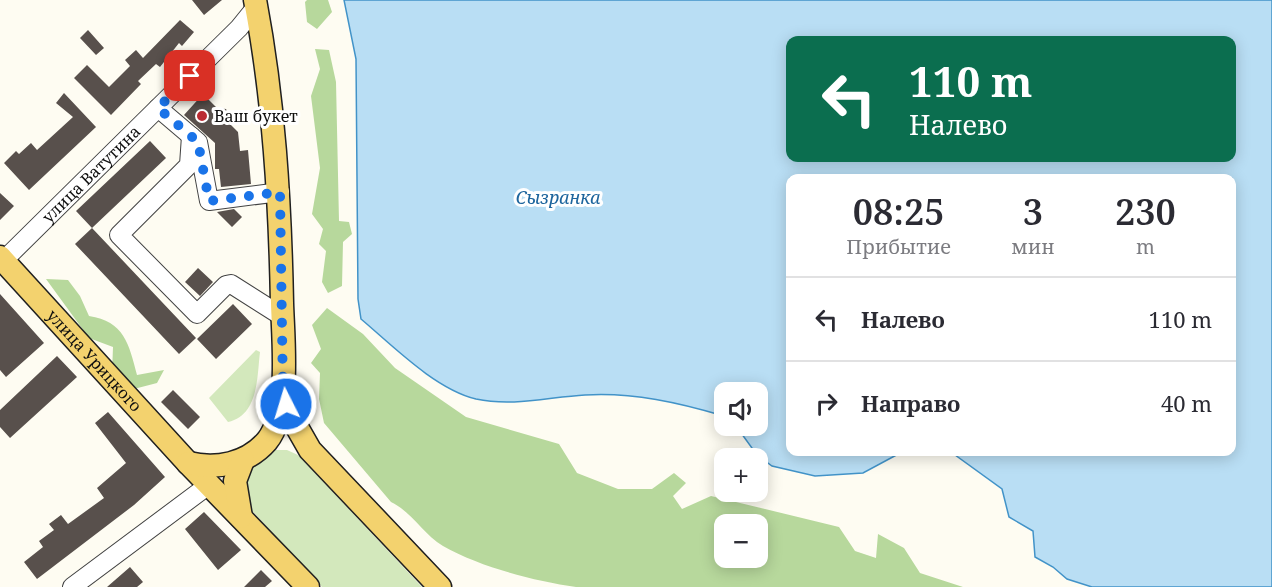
<!DOCTYPE html>
<html lang="ru">
<meta charset="utf-8">
<style>
body{margin:0;font-family:"Noto Serif",serif;background:#f2f2f3;color:#2b2b33;height:100vh;display:flex;flex-direction:column;font-size:22px;white-space:nowrap}
*{box-sizing:border-box;margin:0}
p{font-size:20px;color:#7c7c81}
.icon{flex:none;width:33px;height:33px;fill:none;stroke:currentColor;stroke-width:2;stroke-linecap:round;stroke-linejoin:round}
.map{position:relative;flex:1;overflow:hidden}
.side{position:absolute;left:786px;top:174px;width:450px;height:282px;display:flex;flex-direction:column;background:#fff;border-radius:12px;box-shadow:0 3px 15px #0003}
.side>*{flex:none}
.hud{position:absolute;left:786px;top:36px;width:450px;height:126px;border-radius:12px;box-shadow:0 3px 15px #0003;background:#0b6e4f;color:#fff;overflow:hidden}
.fabs{position:absolute;left:714px;top:382px;display:grid;gap:12px}
.fabs a{display:grid;place-items:center;width:54px;height:54px;border-radius:12px;background:#fff;box-shadow:0 3px 15px #0003;font-size:30px}
.pin{position:absolute;display:grid;place-items:center;width:51px;height:51px;color:#fff;margin:-26px;border-radius:12px;box-shadow:0 3px 9px #0006}
.me{position:absolute;width:66px;margin:-33px;rotate:355deg;stroke-linejoin:round;filter:drop-shadow(0 0 4px #0008)}
.turn{display:flex;align-items:center;gap:21px;height:126px;padding:0 24px;font-size:27px}
.turn .icon{width:78px;height:78px;stroke-width:2.5}
.turn b{display:block;font-size:42px;line-height:51px}
.eta{display:flex;justify-content:space-evenly;align-items:center;height:102px;text-align:center}
.eta b{font-size:36px;font-weight:600;line-height:42px}
ul{padding:0;list-style:none}
li{display:flex;align-items:center;gap:18px;height:84px;padding:0 24px;border-top:2px solid #e1e1e2}
li div{flex:1}
li b{display:block;font-size:22px}
li em{font-style:normal}
.map>svg:first-child{display:block}
</style>
<div class="map">
<svg width="1272" height="587" viewBox="0 0 1272 587">
<rect width="100%" height="100%" fill="#fefcf2"/>
<path fill="#d3e8bc" d="M256,350l4,2c-3,24 -1,63 -32,70l-19,-24z
M272,450h15l11,5 124,132h-100l-77,-84 2,-34z"/>
<path fill="#b7d89c" fill-rule="evenodd" d="M307,0h21l4,12 -15,17 -10,-7 -2,-20z
M315,49l14,1 7,32 3,139 10,1 3,12 -9,8 -1,44 -14,7 -6,-11 4,-31 -7,-7 4,-15 -11,-15 8,-46 -9,-72 9,-27z
M46,279l22,1 12,16 9,20c35,5 40,28 48,59l27,-5 -7,13 -27,7 -18,-17 1,-26 -24,-9z
M327,308l36,26 32,34 71,49 93,27 18,29 41,16h34l22,-16 12,10 -13,13 9,13 29,-13 128,31 16,24 21,7 2,-24 26,14 16,25 43,14h-387c-42,-6 -96,-20 -133,-41 -20,-12 -31,-34 -52,-44l-67,-79 -5,-24 1,-26 -9,-10 10,-14 -9,-24zM724,525h34v33h-34z"/>
<path fill="#b9def4" stroke="#4293c8" stroke-width="1.5" fill-rule="evenodd" d="M344,0h928v587h-180l-25,-8 -14,-12 -18,-10 -2,-26 -24,-14 -7,-28 -51,-37h281v-274h-442v274h112l-39,21 -48,3 -43,-10 -15,-11 -21,-29h22v-33h-34v23c-44,-13 -91,-24 -139,-21 -36,2 -72,12 -109,4 -41,-10 -83,-53 -115,-80l-3,-20 -2,-240zM790,40h442v118h-442z"/>
<path fill="#58504c" d="M192,0h30l-18,15z
M180,20l14,12 -12,14 -3,-3 -19,24 -4,-3 -18,17 3,3 -30,31 -37,-37 13,-13 22,22 21,-21 -5,-6 11,-10 7,8z
M88,30l16,18 -8,7 -16,-17z
M64,93l32,34 -67,63 -25,-27 12,-12 3,3 12,-11 6,7 36,-33 -17,-14z
M203,94l14,14 9,1 3,6 -3,5 12,12 2,19 8,-1 3,34 -30,3 -2,-18h-4v-26l-31,-28z
M150,141l16,17 -74,70 -16,-17z
M0,193l14,13 -14,14z
M234,209l8,8 -10,10 -15,-15z
M92,228l104,110 -17,16 -104,-110z
M198,268l15,14 -13,14 -15,-14z
M0,294l44,49 -38,34 -6,-7z
M233,304l19,20 -36,35 -19,-20z
M57,356l20,21 -67,61 -10,-11v-17z
M173,390l27,27 -12,12 -27,-27z
M108,412l57,65 -31,28 -97,74 -13,-17 19,-15 -4,-6 15,-11 -5,-6 12,-9 7,9 36,-26 -7,-10 29,-25 -31,-40z
M204,512l37,38 -23,20 -33,-41z
M130,567l13,15 -6,5h-30z
M261,570l11,11 -7,6h-21z"/>
<g fill="none" stroke-linecap="round" stroke-linejoin="round">
<g stroke="#424242" stroke-width="20">
<g id="minor">
<path d="M158,108l40,34 11,59 71,-9"/>
<path d="M191,136l-2,29 -70,70 78,79 29,-29 5,-1 52,33"/>
<path id="s1" d="M0,264l239,-236 17,-21"/>
<path d="M72,587l138,-103"/>
</g>
</g>
<g stroke="#202020" stroke-width="25">
<g id="major">
<path id="s2" d="M0,257l188,206 120,124"/>
<path d="M283,395l7,20 20,35 130,137"/>
<path d="M188,463c28,7 59,1 79,-22 24,-30 16,-101 15,-138 -2,-102 -8,-203 -27,-303"/>
<path d="M241,517l-6,-36 8,-21"/>
</g>
</g>
<use href="#minor" stroke="#fff" stroke-width="18"/>
<use href="#major" stroke="#f3d26e" stroke-width="22"/>
</g>
<g fill="none" stroke-linecap="round" stroke-linejoin="round">
<path stroke="#1a73e8" stroke-width="10" stroke-dasharray="0 18" d="M190,76l-32,32 40,34 11,59 71,-9 3,203 3,9"/>
</g>
<circle fill="#bb2c33" stroke="#fff" stroke-width="2" cx="202" cy="116" r="6"/>
<g text-anchor="middle" stroke-width="6" stroke-linejoin="round" paint-order="stroke">
<g font-size="16" fill="#0f0f0f" stroke="#fff" text-anchor="start">
<text x="214" y="122">Ваш букет</text>
</g>
<g font-size="16" fill="#0f0f0f" stroke="#fff">
<text dy="6" stroke="none"><textPath href="#s1" startOffset="128">улица Ватутина</textPath></text>
<text dy="6" stroke="none"><textPath href="#s2" startOffset="140">улица Урицкого</textPath></text>
</g>
<g font-size="18" font-style="italic" fill="#1d659d" stroke="#fff">
<text x="558" y="204">Сызранка</text>
</g>
</g>
</svg>
<div class="fabs">
<a><svg class="icon" aria-label="sound" viewBox="0 0 24 24"><path d="M4 9h4l5-4v14l-5-4H4zM17 9q2 3 0 6"/></svg></a>
<a>+</a>
<a>−</a>
</div>
<div class="pin" style="left:190px;top:76px;background:#d93025"><svg class="icon" aria-label="arrive" viewBox="0 0 24 24"><path d="M6 21V4h12l-3 4 3 4H6"/></svg></div>
<svg class="me" style="left:286px;top:404px" viewBox="-20 -20 40 40"><circle r="17" fill="#1a73e8" stroke="#fff" stroke-width="3"/><path d="M0-11L8 9 0 5-8 9z" fill="#fff"/></svg>
<div class="hud">
<div class="turn"><svg class="icon" aria-label="left" viewBox="0 0 24 24"><path d="M17 20v-9H6M10 6l-5 5 5 5"/></svg><div><b>110 m</b>Налево</div></div>
</div>
<section class="side">
<div class="eta">
<div><b>08:25</b><p>Прибытие</p></div>
<div><b>3</b><p>мин</p></div>
<div><b>230</b><p>m</p></div>
</div>
<ul>
<li><svg class="icon" aria-label="left" viewBox="0 0 24 24"><path d="M17 20v-9H6M10 6l-5 5 5 5"/></svg><div><b>Налево</b></div><em>110 m</em></li>
<li><svg class="icon" aria-label="right" viewBox="0 0 24 24"><path d="M7 20v-9h11M14 6l5 5-5 5"/></svg><div><b>Направо</b></div><em>40 m</em></li>
</ul>
</section>
</div>
